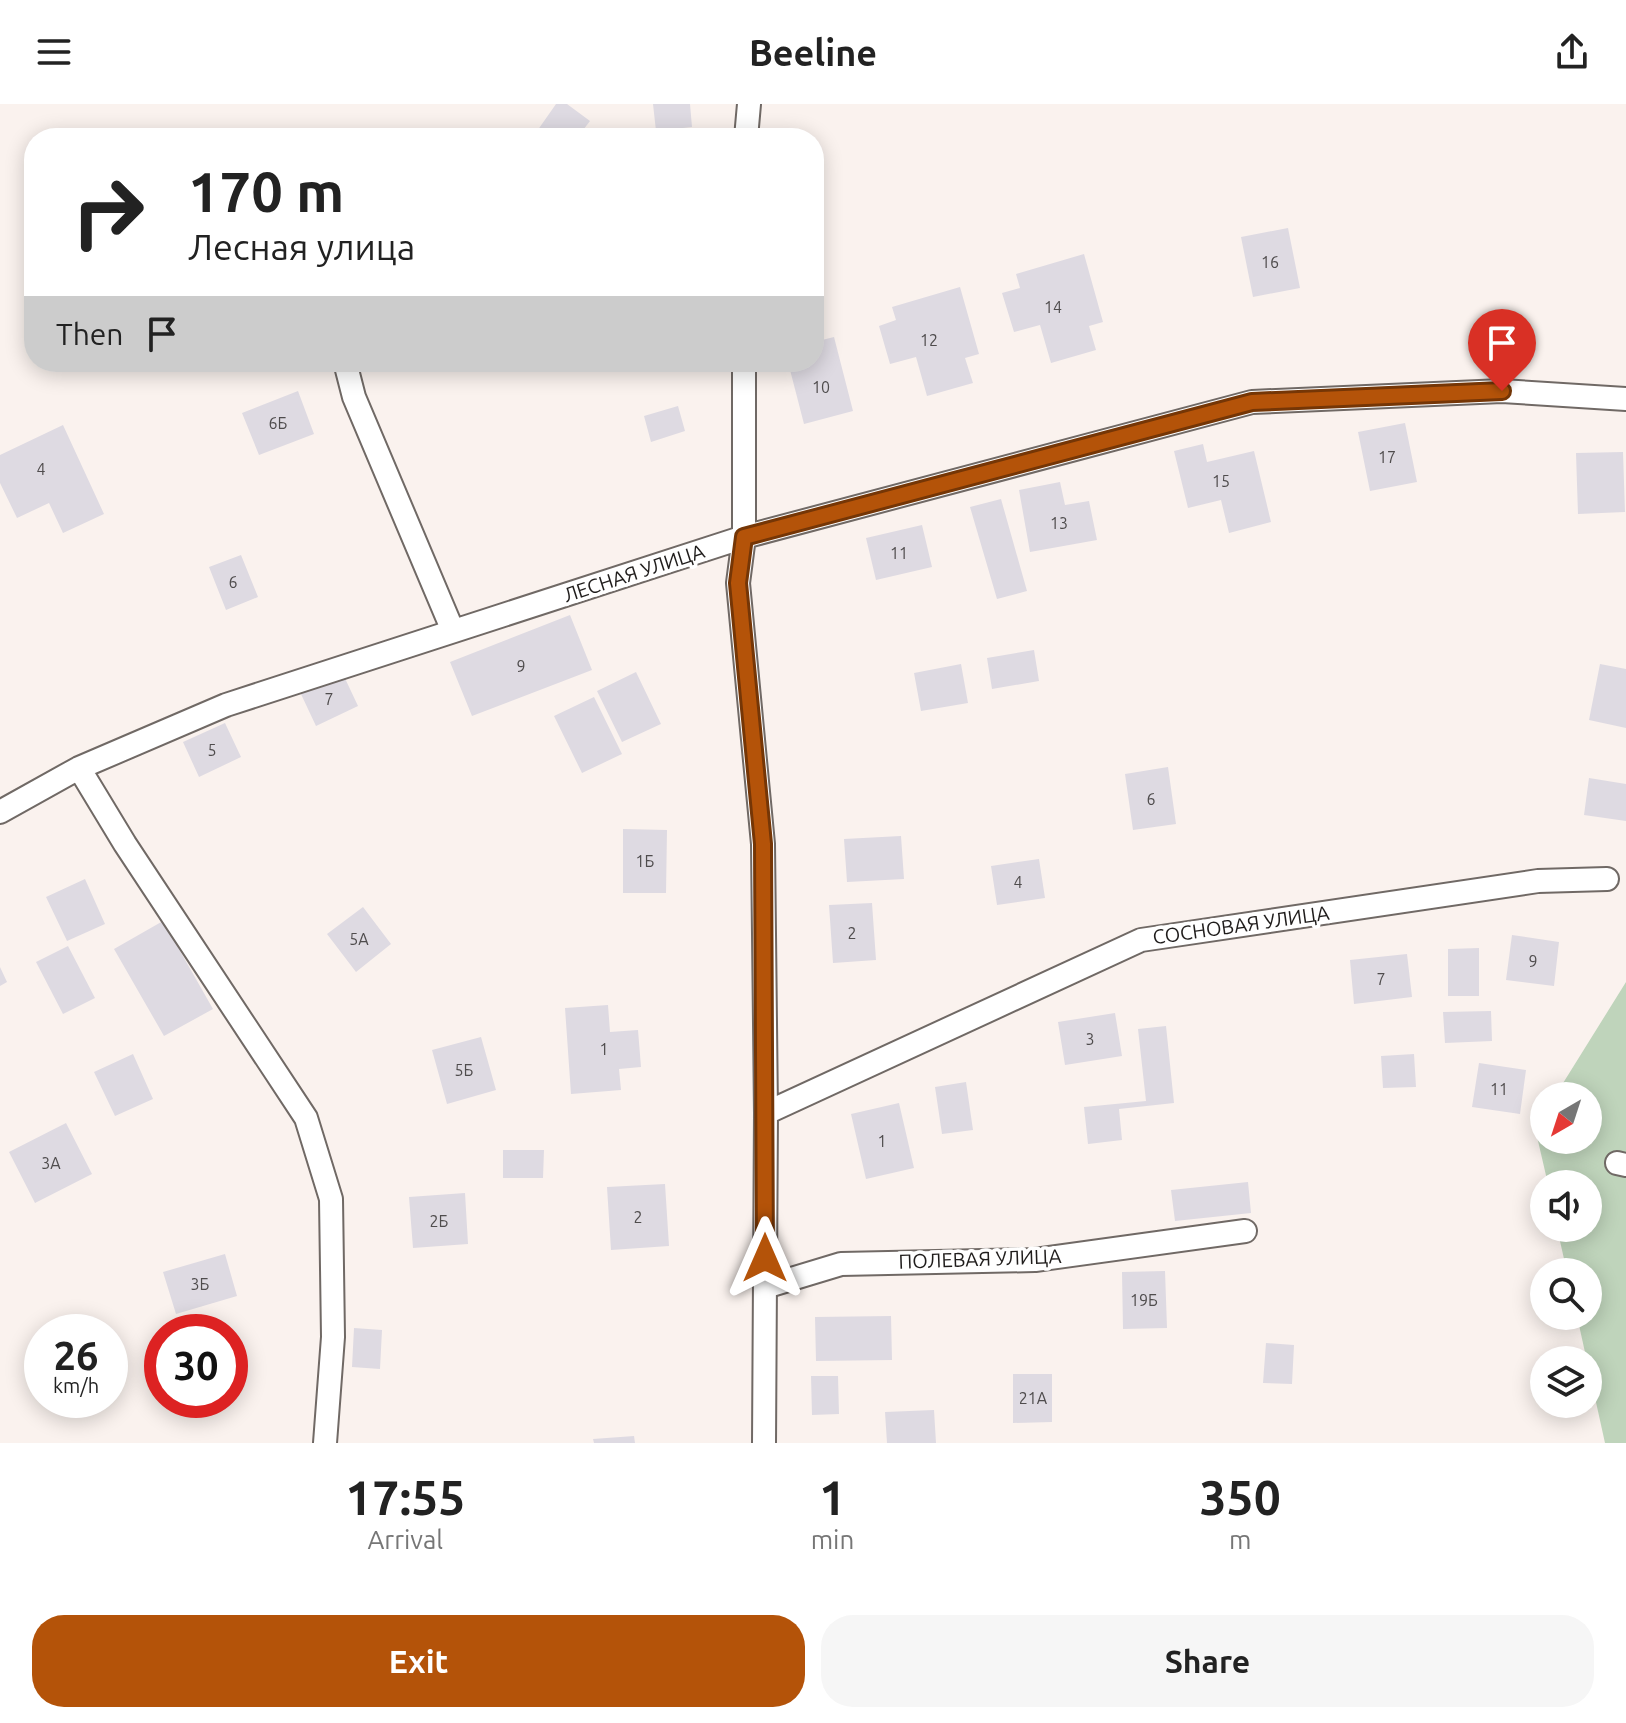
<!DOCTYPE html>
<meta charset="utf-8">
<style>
body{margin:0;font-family:Ubuntu,sans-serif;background:#f6f6f6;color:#222;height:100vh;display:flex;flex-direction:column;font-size:30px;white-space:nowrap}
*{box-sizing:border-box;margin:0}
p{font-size:26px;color:#767676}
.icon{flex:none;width:44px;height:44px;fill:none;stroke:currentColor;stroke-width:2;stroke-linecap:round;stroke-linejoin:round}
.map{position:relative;height:1339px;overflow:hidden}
.panel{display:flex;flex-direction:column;background:#fff;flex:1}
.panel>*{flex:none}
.banner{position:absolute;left:24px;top:24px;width:800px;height:244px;border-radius:32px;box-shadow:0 4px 20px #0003;background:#fff;color:#222;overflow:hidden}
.needle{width:52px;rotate:219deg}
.fabs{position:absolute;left:1530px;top:978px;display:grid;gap:16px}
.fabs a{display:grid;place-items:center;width:72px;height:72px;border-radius:50%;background:#fff;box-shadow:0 4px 20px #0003;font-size:40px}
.speed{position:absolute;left:24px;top:1210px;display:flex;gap:16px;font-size:40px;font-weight:700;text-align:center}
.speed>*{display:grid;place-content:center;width:104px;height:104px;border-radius:50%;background:#fff;box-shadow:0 4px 20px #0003;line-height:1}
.speed small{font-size:20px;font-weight:400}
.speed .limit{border:12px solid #d22;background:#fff;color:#111}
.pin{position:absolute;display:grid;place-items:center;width:68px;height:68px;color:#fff;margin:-82px -34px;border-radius:50% 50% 50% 0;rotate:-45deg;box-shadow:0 0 8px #0007}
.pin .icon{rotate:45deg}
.me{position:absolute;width:88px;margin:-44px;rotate:0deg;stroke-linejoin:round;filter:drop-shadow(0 0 6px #0008)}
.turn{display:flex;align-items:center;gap:28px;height:168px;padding:0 32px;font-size:36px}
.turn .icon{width:104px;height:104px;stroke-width:2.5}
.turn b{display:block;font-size:56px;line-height:68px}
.then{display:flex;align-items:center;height:76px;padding:0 32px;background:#0003;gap:16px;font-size:30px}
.eta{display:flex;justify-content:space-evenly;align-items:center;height:136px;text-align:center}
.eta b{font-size:48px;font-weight:700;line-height:56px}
.cta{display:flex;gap:16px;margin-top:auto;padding:16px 32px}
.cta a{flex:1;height:92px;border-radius:32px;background:#b45309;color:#fff;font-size:32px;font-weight:700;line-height:92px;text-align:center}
.cta a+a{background:#f6f6f6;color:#222}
header{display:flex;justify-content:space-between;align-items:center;height:104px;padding:0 32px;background:#fff;font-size:36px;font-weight:700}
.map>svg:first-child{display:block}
</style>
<header><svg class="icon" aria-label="menu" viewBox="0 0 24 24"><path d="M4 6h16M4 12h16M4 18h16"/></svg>Beeline<svg class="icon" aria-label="share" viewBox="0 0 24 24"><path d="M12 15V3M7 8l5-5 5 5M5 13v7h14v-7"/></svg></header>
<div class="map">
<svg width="1626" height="1339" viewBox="0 0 1626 1339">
<rect width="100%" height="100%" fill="#faf2ee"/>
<path fill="#bfd4bb" d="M1626,878v461h-21l-28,-127h11v-44h-21l-10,-44h31v-44h-40l-13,-56 9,-15v27h44v-44h-33z"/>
<path fill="#dedae2" d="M556,0h11l23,17 -13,17h-37l-5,-4z
M653,0h37l2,23 -36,4z
M1288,124l12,60 -47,9 -12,-60z
M1084,150l19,68 -14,4 7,24 -45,13 -11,-38 -26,7 -12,-39 18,-5 -4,-14z
M960,183l19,67 -14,4 8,25 -46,13 -11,-39 -26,7 -11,-38 17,-6 -4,-13z
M834,233l19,74 -49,13 -16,-62h26v-20z
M298,287l16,43 -55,21 -17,-42z
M678,302l7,25 -34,11 -7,-26z
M1405,319l12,59 -47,9 -12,-59z
M63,321l41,89 -41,19 -14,-30 -32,15 -17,-35v-28z
M1203,340l4,18 47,-11 17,71 -42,11 -8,-33 -33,8 -14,-57z
M1623,348l2,60 -47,2 -2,-61z
M1060,378l5,23 24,-4 8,39 -67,12 -11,-62z
M1001,395l26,92 -30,8 -27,-92z
M922,421l10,42 -56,13 -10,-42z
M241,451l17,42 -32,13 -17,-43z
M570,511l22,55 -120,46 -22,-54z
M1034,546l5,31 -47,8 -5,-31z
M961,560l7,39 -47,8 -7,-38z
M1600,560l26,5v59l-37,-8z
M342,568l16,34 -42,20 -16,-34z
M636,568l25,52 -39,18 -25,-51z
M594,593l28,57 -40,19 -28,-57z
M225,619l16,34 -42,20 -16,-35z
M1168,663l8,57 -43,6 -8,-56z
M1589,674l37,6v37l-42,-6z
M623,725l44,1 -1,63h-43z
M901,732l3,43 -57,3 -3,-43z
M1039,755l6,39 -48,7 -6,-39z
M85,775l20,45 -38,17 -21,-44z
M872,799l4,57 -43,3 -4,-58z
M363,803l28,37 -35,28 -29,-38z
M163,817l50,88 -49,27 -50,-87z
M1512,831l47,7 -5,44 -48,-6z
M68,842l27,52 -32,16 -27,-52z
M1479,844v48h-31v-47z
M1407,850l5,43 -58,7 -4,-44z
M0,863l7,15 -7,4z
M608,901l2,27 28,-2 3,37 -22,2 2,21 -50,4 -6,-86z
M1491,907l1,30 -47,2 -2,-31z
M1115,909l7,43 -57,9 -7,-43z
M1166,922l8,77 -55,6 3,31 -34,4 -4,-37 62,-6 -8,-72z
M481,933l15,53 -49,14 -15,-54z
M133,950l20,45 -38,17 -21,-44z
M1414,950l2,33 -33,1 -2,-32z
M1479,959l47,7 -6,44 -48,-7z
M966,978l7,48 -31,4 -7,-47z
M899,999l15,65 -48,11 -15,-65z
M66,1019l26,51 -57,29 -26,-51z
M503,1046h41l-1,28h-40z
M1248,1078l3,31 -76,8 -4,-31z
M665,1080l4,62 -58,4 -4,-63z
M465,1089l3,51 -55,4 -4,-51z
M225,1150l12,42 -61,18 -13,-42z
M1165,1167l2,57 -44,1 -1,-57z
M891,1212l1,44 -76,1 -1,-44z
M354,1224l28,2 -2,39 -28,-2z
M1266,1239l28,2 -2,39 -29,-1z
M1013,1270h39v48l-39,1z
M811,1272h27l1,38 -27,1z
M934,1306l2,33h-49l-2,-31z
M634,1332l1,7h-41l-1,-4z"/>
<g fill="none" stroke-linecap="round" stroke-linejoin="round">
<g stroke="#706965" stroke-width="26">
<path id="minor" d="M746,34l3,-34
M345,258l9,35 99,234
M744,258v175l-6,46 25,261 3,269 -2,330
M79,664l46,76 181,274 25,81 2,138 -8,106
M0,708l79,-44 147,-63 518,-168 508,-135 250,-11 124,8
M766,1009l375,-173 397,-59 69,-2
M1617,1059l9,2
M765,1183l76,-23 194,-4 210,-29"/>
</g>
<use href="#minor" stroke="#fff" stroke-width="22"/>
</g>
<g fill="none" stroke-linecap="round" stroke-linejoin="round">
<g stroke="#753606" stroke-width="20">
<path id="route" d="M765,1154l-2,-414 -25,-261 6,-46 508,-135 250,-11"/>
</g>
<use href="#route" stroke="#b45309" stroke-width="14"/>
</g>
<g text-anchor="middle" stroke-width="7" stroke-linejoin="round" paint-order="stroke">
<g font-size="16" fill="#4f4c4d">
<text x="1270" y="164">16</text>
<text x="1053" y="209">14</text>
<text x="929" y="242">12</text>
<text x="821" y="289">10</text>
<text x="278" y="325">6Б</text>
<text x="1387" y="359">17</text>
<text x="41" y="371">4</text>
<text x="1221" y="383">15</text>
<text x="1059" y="425">13</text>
<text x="899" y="455">11</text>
<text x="233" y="484">6</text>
<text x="521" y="568">9</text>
<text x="329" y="601">7</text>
<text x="212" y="652">5</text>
<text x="1151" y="701">6</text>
<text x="645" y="763">1Б</text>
<text x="1018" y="784">4</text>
<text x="852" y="835">2</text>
<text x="359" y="841">5А</text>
<text x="1533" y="863">9</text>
<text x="1381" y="881">7</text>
<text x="1090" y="941">3</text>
<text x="604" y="951">1</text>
<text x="464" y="972">5Б</text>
<text x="1499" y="991">11</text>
<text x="882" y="1043">1</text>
<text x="51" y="1065">3А</text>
<text x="638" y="1119">2</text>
<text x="439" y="1123">2Б</text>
<text x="200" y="1186">3Б</text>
<text x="1144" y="1202">19Б</text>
<text x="1033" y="1300">21А</text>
</g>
<g font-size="20" fill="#1f1c1b" stroke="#fff">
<text transform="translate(634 469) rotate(-18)" y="7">ЛЕСНАЯ УЛИЦА</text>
<text transform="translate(1241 821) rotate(-8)" y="7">СОСНОВАЯ УЛИЦА</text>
<text transform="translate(980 1155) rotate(-2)" y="7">ПОЛЕВАЯ УЛИЦА</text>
</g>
</g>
</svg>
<div class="fabs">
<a><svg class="needle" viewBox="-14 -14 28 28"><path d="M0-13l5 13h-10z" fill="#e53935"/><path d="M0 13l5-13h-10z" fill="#767676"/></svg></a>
<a><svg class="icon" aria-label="sound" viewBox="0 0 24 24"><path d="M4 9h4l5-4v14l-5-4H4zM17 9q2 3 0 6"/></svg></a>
<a><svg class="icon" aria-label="search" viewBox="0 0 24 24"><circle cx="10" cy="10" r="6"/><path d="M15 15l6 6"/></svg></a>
<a><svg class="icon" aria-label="layers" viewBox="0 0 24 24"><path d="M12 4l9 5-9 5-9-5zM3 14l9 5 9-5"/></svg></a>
</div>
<div class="speed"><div>26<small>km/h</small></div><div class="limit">30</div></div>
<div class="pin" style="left:1502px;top:287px;background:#d93025"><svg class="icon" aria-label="arrive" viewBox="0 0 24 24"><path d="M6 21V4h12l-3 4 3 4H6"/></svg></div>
<svg class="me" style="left:765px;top:1154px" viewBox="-20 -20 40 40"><path d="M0-17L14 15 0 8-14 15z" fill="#b45309" stroke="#fff" stroke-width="4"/></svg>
<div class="banner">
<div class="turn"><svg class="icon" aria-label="right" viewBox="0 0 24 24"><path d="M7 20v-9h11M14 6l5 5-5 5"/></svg><div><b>170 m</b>Лесная улица</div></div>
<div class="then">Then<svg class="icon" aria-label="arrive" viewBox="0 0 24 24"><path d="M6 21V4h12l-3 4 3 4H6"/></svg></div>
</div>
</div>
<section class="panel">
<div class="eta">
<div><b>17:55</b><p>Arrival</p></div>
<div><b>1</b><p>min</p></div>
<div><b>350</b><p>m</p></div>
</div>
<div class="cta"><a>Exit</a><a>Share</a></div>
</section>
